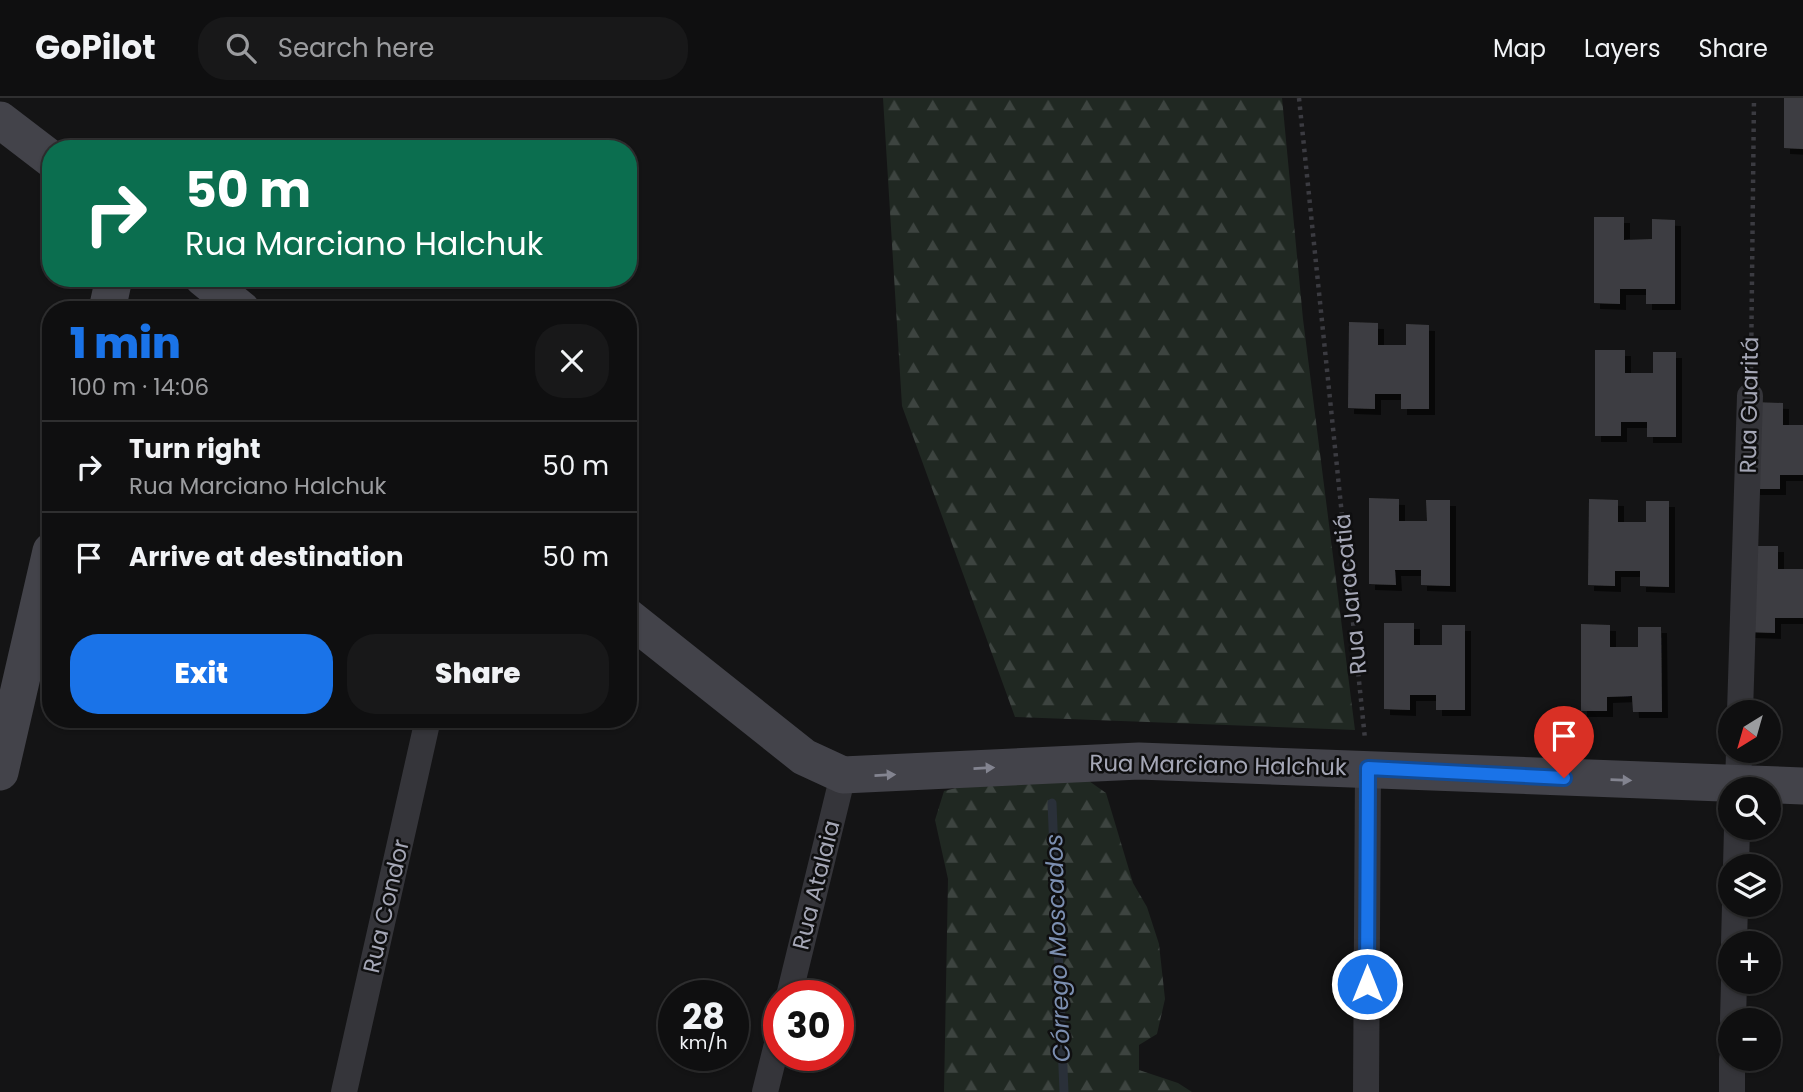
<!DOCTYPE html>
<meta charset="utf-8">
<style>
body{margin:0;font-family:Poppins,sans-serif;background:#181819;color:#f1f3f6;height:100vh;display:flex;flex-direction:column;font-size:26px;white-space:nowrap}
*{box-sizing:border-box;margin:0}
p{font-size:23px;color:#9b9c9f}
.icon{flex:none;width:38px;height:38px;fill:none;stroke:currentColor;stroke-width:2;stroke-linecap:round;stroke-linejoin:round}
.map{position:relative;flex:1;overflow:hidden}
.panel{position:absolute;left:42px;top:203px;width:595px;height:427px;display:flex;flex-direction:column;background:#0f0f10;border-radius:28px;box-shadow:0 2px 5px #0004,0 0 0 2px #2f2f30}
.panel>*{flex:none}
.top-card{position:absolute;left:42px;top:42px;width:595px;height:147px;border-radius:28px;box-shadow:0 2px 5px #0004,0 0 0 2px #2f2f30;background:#0b6e4f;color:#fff;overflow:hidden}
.needle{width:46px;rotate:217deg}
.buttons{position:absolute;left:1718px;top:602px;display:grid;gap:14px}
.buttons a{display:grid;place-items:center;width:63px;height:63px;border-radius:50%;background:#0f0f10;box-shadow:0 2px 5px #0004,0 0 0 2px #2f2f30;font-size:35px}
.speed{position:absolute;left:658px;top:882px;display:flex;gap:14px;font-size:35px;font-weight:700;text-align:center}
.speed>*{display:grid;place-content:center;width:91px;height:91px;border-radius:50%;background:#0f0f10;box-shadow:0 2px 5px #0004,0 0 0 2px #2f2f30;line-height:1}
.speed small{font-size:18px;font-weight:400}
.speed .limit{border:10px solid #d22;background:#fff;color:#111}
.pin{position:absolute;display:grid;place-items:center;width:60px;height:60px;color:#fff;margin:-72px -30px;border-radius:50% 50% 50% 0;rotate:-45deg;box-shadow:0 0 7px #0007}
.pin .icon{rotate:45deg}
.me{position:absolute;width:77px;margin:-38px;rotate:0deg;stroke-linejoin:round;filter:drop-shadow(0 0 5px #0008)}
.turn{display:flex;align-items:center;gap:24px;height:147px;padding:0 28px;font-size:32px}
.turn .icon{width:91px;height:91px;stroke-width:2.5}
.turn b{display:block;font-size:49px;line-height:60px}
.round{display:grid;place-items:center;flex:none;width:74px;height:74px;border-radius:28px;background:#181819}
.head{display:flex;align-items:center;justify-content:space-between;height:119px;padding:0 28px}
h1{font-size:42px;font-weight:800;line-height:52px;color:#1a73e8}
.action{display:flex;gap:14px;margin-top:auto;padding:14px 28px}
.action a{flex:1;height:80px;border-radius:28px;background:#1a73e8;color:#fff;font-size:28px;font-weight:800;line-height:80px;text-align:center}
.action a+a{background:#181819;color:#f1f3f6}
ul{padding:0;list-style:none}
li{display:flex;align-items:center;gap:21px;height:91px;padding:0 28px;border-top:2px solid #2f2f30}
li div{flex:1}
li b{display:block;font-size:26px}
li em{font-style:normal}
header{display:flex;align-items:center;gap:42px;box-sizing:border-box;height:98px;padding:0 35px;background:#0f0f10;border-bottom:2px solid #2f2f30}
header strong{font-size:33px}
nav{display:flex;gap:38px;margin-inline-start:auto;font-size:24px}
.search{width:490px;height:63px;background:#181819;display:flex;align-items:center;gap:18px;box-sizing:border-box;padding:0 24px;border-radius:28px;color:#9b9c9f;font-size:26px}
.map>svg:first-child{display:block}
</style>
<header>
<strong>GoPilot</strong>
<div class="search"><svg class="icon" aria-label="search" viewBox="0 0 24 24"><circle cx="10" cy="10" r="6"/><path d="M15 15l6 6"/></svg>Search here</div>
<nav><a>Map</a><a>Layers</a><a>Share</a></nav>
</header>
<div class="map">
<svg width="1803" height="994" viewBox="0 0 1803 994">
<defs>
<pattern id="forest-firs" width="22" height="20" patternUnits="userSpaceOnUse" patternTransform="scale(1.75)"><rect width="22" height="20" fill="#202822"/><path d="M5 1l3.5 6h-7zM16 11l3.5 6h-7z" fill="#3d4440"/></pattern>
<filter id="shadow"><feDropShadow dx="6" dy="6" stdDeviation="0" flood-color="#0009"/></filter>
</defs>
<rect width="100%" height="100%" fill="#141415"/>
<path fill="url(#forest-firs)" d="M883,0h399l21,221 52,411 -340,-13 -113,-311z
M1089,683l17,12 27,90 14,24 12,37 6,55 -8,35 -18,11v25l39,13 14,9h-248l4,-213 -13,-59 9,-29 32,-8z"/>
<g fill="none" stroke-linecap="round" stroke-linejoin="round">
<path stroke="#2a3039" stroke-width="9" d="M1052,705l12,289"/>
</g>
<path fill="#3e3e42" filter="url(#shadow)" d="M1784,0h19v51l-19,-1z
M1594,119h30v23l28,-1v-20l23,1v84h-29v-15h-26v15l-26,-1z
M1349,224l29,1v22h28v-21l23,1v84h-28v-15h-26v15l-27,-1z
M1595,252h30v23h28v-21h23v85h-29v-15h-26v14h-26z
M1753,304l30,1v22h20v50h-23v14h-26z
M1369,400l30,1v22h28l-1,-21h24v86l-29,-1v-15h-26l1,15 -27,-1z
M1589,401l29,1v22h28v-21h23v86l-29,-1v-15h-25v15l-27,-1z
M1749,448h29v23h25v49h-28v15l-26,-1z
M1384,525h30v22h28v-20h23v85h-29v-15h-26v15l-26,-1z
M1581,526l29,1v22h28v-20h23l1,85h-29l-1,-16 -25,1v14h-26z"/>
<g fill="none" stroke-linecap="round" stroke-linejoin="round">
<path stroke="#3b3b41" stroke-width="4.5" stroke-dasharray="3.5 5" stroke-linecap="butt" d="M1299,0l66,641
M1751,272l3,-272"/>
<path stroke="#35353a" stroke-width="26" d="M1740,614l10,-316
M1738,691l1,-38
M1736,768l1,-38
M1734,845l1,-38
M789,898l54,-221
M1733,922l1,-38
M344,994l84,-373
M765,994l14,-56
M1366,994l2,-324
M1732,994v-33"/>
<path stroke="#43434a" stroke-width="37" d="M0,22l51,39
M203,180l39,32
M107,212l7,-32
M628,519l176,140 39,18 296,-14 664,25
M0,674l51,-221"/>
</g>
<defs><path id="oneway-solid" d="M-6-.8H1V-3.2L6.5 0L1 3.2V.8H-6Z" transform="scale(1.75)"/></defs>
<g fill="#838490">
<use href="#oneway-solid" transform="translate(984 670) rotate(-3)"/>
<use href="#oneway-solid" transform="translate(885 677) rotate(-3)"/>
<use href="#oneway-solid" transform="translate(1621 682) rotate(2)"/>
</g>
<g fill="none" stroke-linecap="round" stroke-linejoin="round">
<g stroke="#114b97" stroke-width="18">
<path id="route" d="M1367,886l1,-216 196,10"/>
</g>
<use href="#route" stroke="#1a73e8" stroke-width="12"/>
</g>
<g text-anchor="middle" stroke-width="5" stroke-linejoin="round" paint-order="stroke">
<g font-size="23" fill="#a5a7b6" stroke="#0f0f10">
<text transform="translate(1749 307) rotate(-89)" y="8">Rua Guaritá</text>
<text transform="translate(1350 496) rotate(-96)" y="8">Rua Jaracatiá</text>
<text transform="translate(1218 667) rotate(1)" y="8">Rua Marciano Halchuk</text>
<text transform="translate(816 787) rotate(-76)" y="8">Rua Atalaia</text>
<text transform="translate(386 808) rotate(-77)" y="8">Rua Condor</text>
</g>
<g font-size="24" font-style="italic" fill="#7c8fb1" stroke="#0f0f10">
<text transform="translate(1058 850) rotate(-92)" y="8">Córrego Moscados</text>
</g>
</g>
</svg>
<div class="buttons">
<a><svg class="needle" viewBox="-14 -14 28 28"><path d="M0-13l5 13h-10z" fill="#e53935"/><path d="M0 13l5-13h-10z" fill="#9b9c9f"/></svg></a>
<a><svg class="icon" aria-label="search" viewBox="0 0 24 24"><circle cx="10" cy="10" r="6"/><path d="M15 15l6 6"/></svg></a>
<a><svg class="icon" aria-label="layers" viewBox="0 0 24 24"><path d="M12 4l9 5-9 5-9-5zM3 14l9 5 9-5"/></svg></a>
<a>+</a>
<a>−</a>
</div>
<div class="speed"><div>28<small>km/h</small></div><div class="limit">30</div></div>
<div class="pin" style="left:1564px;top:680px;background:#d93025"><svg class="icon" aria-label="arrive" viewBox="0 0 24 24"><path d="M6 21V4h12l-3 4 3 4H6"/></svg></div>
<svg class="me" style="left:1367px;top:886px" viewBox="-20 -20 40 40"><circle r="17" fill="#1a73e8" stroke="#fff" stroke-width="3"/><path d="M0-11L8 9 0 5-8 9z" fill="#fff"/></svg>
<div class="top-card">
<div class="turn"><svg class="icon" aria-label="right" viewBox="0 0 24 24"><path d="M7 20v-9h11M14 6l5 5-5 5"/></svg><div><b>50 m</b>Rua Marciano Halchuk</div></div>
</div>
<section class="panel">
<div class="head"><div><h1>1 min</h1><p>100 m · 14:06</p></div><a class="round"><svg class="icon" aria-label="close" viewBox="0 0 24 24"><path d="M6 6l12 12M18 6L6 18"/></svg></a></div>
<ul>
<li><svg class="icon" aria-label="right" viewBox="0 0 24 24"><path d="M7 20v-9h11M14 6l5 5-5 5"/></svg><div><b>Turn right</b><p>Rua Marciano Halchuk</p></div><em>50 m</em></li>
<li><svg class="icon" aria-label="arrive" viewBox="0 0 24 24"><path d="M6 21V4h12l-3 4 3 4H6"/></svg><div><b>Arrive at destination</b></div><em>50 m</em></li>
</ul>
<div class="action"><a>Exit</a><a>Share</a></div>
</section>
</div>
